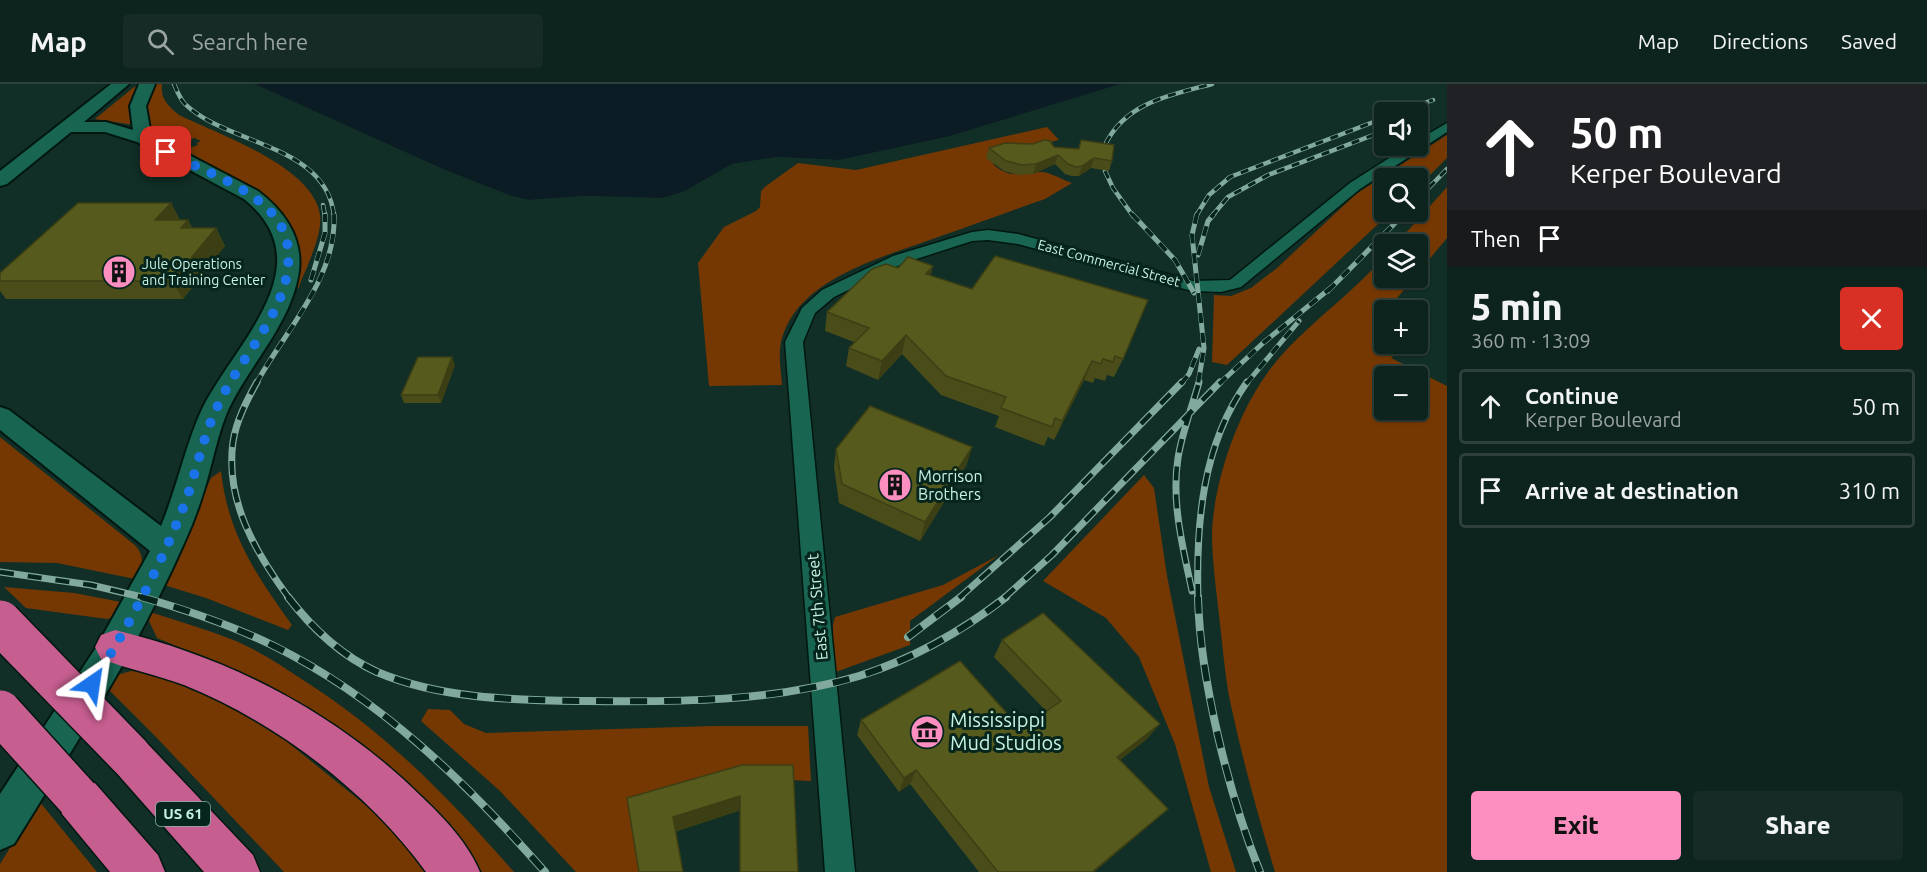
<!DOCTYPE html>
<meta charset="utf-8">
<style>
body{margin:0;font-family:Ubuntu,sans-serif;background:#162b26;color:#f1f3f6;height:100vh;display:flex;flex-direction:column;font-size:22px;white-space:nowrap}
*{box-sizing:border-box;margin:0}
p{font-size:20px;color:#9aa4a4}
.icon{flex:none;width:33px;height:33px;fill:none;stroke:currentColor;stroke-width:2;stroke-linecap:round;stroke-linejoin:round}
.map{position:relative;flex:1;overflow:hidden}
.sheet{display:flex;flex-direction:column;background:#0d231d;width:480px}
.sheet>*{flex:none}
.hud{background:#202124;color:#fff;overflow:hidden}
.buttons{position:absolute;left:1374px;top:18px;display:grid;gap:12px}
.buttons a{display:grid;place-items:center;width:54px;height:54px;border-radius:6px;background:#0d231d;box-shadow:0 2px 4px #0004,0 0 0 2px #2d403b;font-size:30px}
.pin{position:absolute;display:grid;place-items:center;width:51px;height:51px;color:#fff;margin:-26px;border-radius:12px;box-shadow:0 3px 9px #0006}
.me{position:absolute;width:66px;margin:-33px;rotate:32deg;stroke-linejoin:round;filter:drop-shadow(0 0 4px #0008)}
.turn{display:flex;align-items:center;gap:21px;height:126px;padding:0 24px;font-size:27px}
.turn .icon{width:78px;height:78px;stroke-width:2.5}
.turn b{display:block;font-size:42px;line-height:51px}
.then{display:flex;align-items:center;height:57px;padding:0 24px;background:#0003;gap:12px;font-size:22px}
.round{display:grid;place-items:center;flex:none;width:63px;height:63px;border-radius:6px;background:#162b26}
.headline{display:flex;align-items:center;justify-content:space-between;height:102px;padding:0 24px}
h1{font-size:36px;font-weight:800;line-height:45px}
.cta{display:flex;gap:12px;margin-top:auto;padding:12px 24px}
.cta a{flex:1;height:69px;border-radius:6px;background:#fd8ec0;color:#111;font-size:24px;font-weight:800;line-height:69px;text-align:center}
.cta a+a{background:#162b26;color:#f1f3f6}
ul{padding:0;list-style:none}
li{display:flex;align-items:center;gap:18px;height:75px;margin:0 12px 9px;padding:0 12px;border:3px solid #2d403b;border-radius:6px}
li div{flex:1}
li b{display:block;font-size:22px}
li em{font-style:normal}
header{display:flex;align-items:center;gap:36px;box-sizing:border-box;height:84px;padding:0 30px;background:#0d231d;border-bottom:2px solid #2d403b}
header strong{font-size:28px}
nav{display:flex;gap:33px;margin-inline-start:auto;font-size:21px}
.search{width:420px;height:54px;background:#162b26;display:flex;align-items:center;gap:15px;box-sizing:border-box;padding:0 21px;border-radius:6px;color:#9aa4a4;font-size:22px}
main{display:flex;flex:1;min-height:0}
.map>svg:first-child{display:block}
</style>
<header>
<strong>Map</strong>
<div class="search"><svg class="icon" aria-label="search" viewBox="0 0 24 24"><circle cx="10" cy="10" r="6"/><path d="M15 15l6 6"/></svg>Search here</div>
<nav><a>Map</a><a>Directions</a><a>Saved</a></nav>
</header>
<main>
<div class="map">
<svg width="1447" height="788" viewBox="0 0 1447 788">
<rect width="100%" height="100%" fill="#112f27"/>
<path fill="#763803" fill-rule="evenodd" d="M152,0h10c-2,14 6,22 17,31 39,19 135,52 141,100 3,20 -15,55 -22,74 -1,-17 3,-39 -4,-55 -18,-43 -77,-62 -116,-82l20,-7 -1,-2 4,-2 -6,-3 -11,4 6,4 -15,5 -21,-19 -6,-10 -4,-13z
M139,2l-5,39 -39,-6 39,-32z
M1047,43l12,13 -50,12 -17,9 2,4c16,14 28,8 46,7 8,-1 23,8 32,11l-27,16c-35,12 -69,25 -104,37 -51,19 -139,40 -158,99 -6,16 -2,34 -1,50l-73,1 -11,-123 26,-36 32,-16 4,-4 1,-16 5,-5 32,-23 58,7z
M1447,51v23l-29,29v-9h-34v34h7l-164,153 -15,-3 2,-67 17,1 20,-8 26,-20 79,-74z
M1447,103v51l-29,35v-29h-22z
M1384,173v21h30l-27,32h-3v4l-12,16 24,23 -5,5 56,28v486h-172c-17,-57 -33,-114 -45,-171 -5,-25 -7,-52 -10,-77 -3,-29 -8,-61 -8,-91 2,-53 26,-122 59,-165 33,-42 78,-71 113,-111zM1384,292h34v34h-34z
M0,353l136,109c9,11 7,21 -1,33l-78,-16 -57,-1z
M221,387c7,63 35,104 71,154l-4,5 -82,-32 -42,-13 47,-107z
M1144,391l10,13 13,88 42,211 27,85h-25l-36,-128 -36,-87 -33,-39 -63,-37z
M999,471l-89,66v24l-77,28v-48l2,-8 108,-32z
M4,503l70,6 47,9 -5,14 -9,3 -81,-11z
M150,528c28,9 58,18 86,29 23,10 46,25 67,39 84,53 146,118 211,192h-32l-36,-42 -137,-119 -71,-39 -81,-34 -8,-17z
M131,587l12,1 64,20 79,49 82,66 67,65h-151l-129,-136 -49,-49 11,-12z
M428,625l22,1 14,14 22,9 227,-7h95l3,55 -20,-1 -160,33 9,59h-64l-76,-81 -79,-70z
M39,717l58,71h-97v-8z"/>
<path fill="#0c1c24" d="M255,0h865l-170,52 -111,24 -62,-3 -45,7 -47,27 -22,7 -78,-2 -56,4 -18,-4 -68,-27z"/>
<path fill="#112f27" d="M252,0l191,85 68,27 18,4 56,-4 78,2 22,-7 47,-27 45,-7 63,3 110,-24 173,-52 -2,3 -170,52 -111,24 -63,-3 -47,7 -44,26 -22,8 -79,-2 -56,4 -19,-4 -100,-41 -147,-65z"/>
<g fill="none" stroke-linecap="round" stroke-linejoin="round">
<g stroke="#001710" stroke-width="3">
<path id="minor" d="M1447,39v9l-87,57 -119,98 -20,5 -29,-1 -174,-47 -30,-4 -16,1 -68,22 -70,34 -19,16 -12,29 52,530h-30l-40,-530 17,-34 20,-18 71,-34 79,-24 16,-2 30,4 175,47 37,-1 120,-97 58,-37h10v-6z"/>
</g>
<g stroke="#001710" stroke-width="4">
<path id="secondary" d="M111,0h18l-45,38h22l27,8 -3,-24 9,-22h16l-9,22 5,29 107,56c26,20 45,46 41,80 -7,51 -48,92 -70,137 -9,20 -14,43 -20,65 -6,23 -14,46 -24,68 -46,106 -110,204 -171,303l-14,6v-56l97,-148 53,-95 -150,-121v-23l9,3 152,116c16,-38 24,-80 41,-117 32,-65 124,-144 42,-210l-107,-57 -32,-10h-34l-64,52 -7,2v-15z"/>
</g>
<g stroke="#001710" stroke-width="3">
<path id="motorway" d="M115,546c116,28 222,83 307,167 23,22 46,46 58,75h-54c-58,-80 -150,-150 -242,-187 -27,-10 -56,-16 -83,-26l-6,-12 6,-12z
M129,650l15,6 109,115 7,17h-56l-90,-102 -7,-15 7,-15z
M78,691l16,7 64,73 7,17h-55l-48,-58 -7,-16 7,-16z"/>
</g>
<use href="#minor" fill="#186552" fill-rule="evenodd"/>
<use href="#secondary" fill="#186552" fill-rule="evenodd"/>
<use href="#motorway" fill="#c75e90" fill-rule="evenodd"/>
<g stroke="#82a99d" stroke-width="4.5">
<path id="rail-far3" d="M174,0c3,7 6,15 11,20 42,41 142,40 149,112
M1399,28l34,-12
M1106,59c21,-41 65,-48 106,-59
M1105,87l8,17 20,28
M1418,115l29,-30
M323,121l2,11
M1196,132l13,-21 21,-18 154,-59
M1212,132l16,-19 40,-22 116,-44
M1402,132l4,-4"/>
</g>
<g stroke="#82a99d" stroke-width="5">
<path id="rail-far2" d="M1132,130l43,46 19,33
M1197,130l-5,21 12,113 -6,36
M1198,171l10,-34 6,-7
M311,196l14,-47v-19
M1328,207l76,-77
M256,300c29,-54 81,-105 78,-170
M1181,300l8,-10 10,-25
M1219,300l44,-41 70,-57
M1246,300l53,-63"/>
</g>
<g stroke="#82a99d" stroke-width="7">
<path id="rail-far1" d="M257,298c-10,18 -21,39 -24,60 -8,58 22,110 56,156
M0,488l91,13 55,13
M1192,507c-9,-43 -21,-89 -14,-133 4,-25 14,-51 21,-76
M959,514l91,-81 132,-135
M1004,514l48,-43 168,-173
M1198,514c-2,-74 4,-153 49,-216"/>
</g>
<g stroke="#82a99d" stroke-width="8">
<path id="rail" d="M141,513c46,13 90,28 133,49 107,53 193,137 271,226
M288,513c23,30 54,59 89,75 66,28 141,28 211,29 90,1 184,1 271,-25 54,-17 102,-44 147,-79
M1198,513c2,83 31,198 62,275
M908,553l53,-40"/>
</g>
<use href="#rail-far3" stroke="#06251d" stroke-width="3" stroke-dasharray="8" stroke-linecap="butt"/>
<use href="#rail-far2" stroke="#06251d" stroke-width="4" stroke-dasharray="10" stroke-linecap="butt"/>
<use href="#rail-far1" stroke="#06251d" stroke-width="4.5" stroke-dasharray="14" stroke-linecap="butt"/>
<use href="#rail" stroke="#06251d" stroke-width="6" stroke-dasharray="17" stroke-linecap="butt"/>
<g stroke="#001710" stroke-width="46" stroke-linecap="butt">
<path id="motorway-bridge" d="M0,538l129,133
M0,628l78,86"/>
</g>
<use href="#motorway-bridge" stroke="#c75e90" stroke-width="43"/>
</g>
<path fill="#4a4d19" d="M1081,56l31,21 -3,10 -18,-3 -12,8h-7l-7,-2 -10,-10 -22,10 -14,1 -15,-4 -18,-13 3,-10 65,-1 24,2z
M171,119l9,17h8l4,8h24l9,18 -42,53h-177l-6,-8v-18z
M898,184l33,8 192,83 -9,18 -7,-2 -2,6 -10,-3 -2,5 -9,-3 -30,60 -6,-3 -4,9 -49,-19 4,-11 -58,-21 -39,-41 -24,26 -32,-14 3,-18 5,-6 -29,-11 2,-19z
M455,281l-14,38h-37l-3,-8z
M972,363l-6,19 -46,75 -81,-38 -5,-36 2,-18z
M1002,556l145,99 -27,21 48,49 -15,13 -59,50h-115l-69,-88 -11,8 -42,-57 4,-15 160,9 25,-18 -52,-54z"/>
<path fill="#3c3f14" d="M1058,71l-3,9 -22,10 3,-10z
M1094,74l-3,10 -12,8 3,-10z
M171,119l9,18 -25,-1z
M188,136l10,18 -17,-10z
M216,144l9,18 -42,53 -11,-18z
M933,182l-4,18 -3,-10z
M906,251l-4,19 -24,26 4,-19z
M452,273l3,8 -14,38 -3,-8z
M1092,277l-8,19 -30,60 8,-19z
M972,363l-6,19 -46,75 5,-19z
M1160,640l-13,15 -43,33 13,-15z
M916,686l-6,14 -11,8 5,-14z
M740,712l-1,15 -64,21 -2,-15z
M1168,725l-15,13 -59,50h-2z"/>
<path fill="#565a1d" stroke="#3c3f14" stroke-width="1.5" d="M1044,56l6,1 4,6 25,2 2,-9 33,5 -2,16 -18,-3 -12,8 -6,1 -8,-3 -10,-9 -22,9 -14,1 -16,-4 -17,-13 16,-5 28,1z
M78,119h93l-16,17h33l-7,8h35l-44,53h-172v-8z
M995,172l153,44 -25,59 -8,-3 -2,6 -10,-3 -2,5 -9,-3 -30,60 -7,-3 -3,9 -51,-19 5,-11 -60,-21 -40,-41 -24,26 -33,-13 20,-20 -42,-16 45,-43 14,-5 12,4 10,-11 25,9 -7,8 46,15z
M418,273h34l-14,38h-37z
M870,322l102,41 -47,75 -83,-38 -6,-35z
M1043,529l117,111 -43,33 51,52 -76,63h-94l-82,-102 -12,8 -43,-58 99,-59 61,68 40,-28 -59,-61z
M742,681h51l5,107h-58v-76l-67,21 10,55h-44l-12,-74z"/>
<g fill="none" stroke-linecap="round" stroke-linejoin="round">
<path stroke="#1a73e8" stroke-width="10" stroke-dasharray="0 18" d="M92,600c37,-58 68,-117 93,-181 11,-30 17,-62 30,-91 18,-43 53,-78 68,-122 6,-18 8,-40 1,-58 -17,-41 -80,-60 -118,-80"/>
</g>
<defs>
<g id="building-disc" transform="scale(1.725)"><circle r="9.5" fill="#fd8ec0" stroke="#06251d"/><path d="M-4-6H4V6H1V3H-1V6H-4ZM-2.5-4.3h1.7v1.8h-1.7ZM.8-4.3h1.7v1.8H.8ZM-2.5-1h1.7V.8h-1.7ZM.8-1h1.7V.8H.8Z" fill="#111"/></g>
<g id="museum-disc" transform="scale(1.725)"><circle r="9.5" fill="#fd8ec0" stroke="#06251d"/><path d="M0-6L6-3V-2H-6V-3ZM-5-1h2V3h-2ZM-1-1h2V3h-2ZM3-1h2V3H3ZM-6 4H6V6H-6Z" fill="#111"/></g>
</defs>
<g fill-rule="evenodd">
<use href="#building-disc" x="119" y="188"/>
<use href="#building-disc" x="895" y="401"/>
<use href="#museum-disc" x="927" y="648"/>
</g>
<g text-anchor="middle" stroke-width="6" stroke-linejoin="round" paint-order="stroke">
<g font-size="14" fill="#c6f2e3" stroke="#06251d">
<text transform="translate(1109 179) rotate(15)" y="5">East Commercial Street</text>
</g>
<g font-size="14" fill="#c6f2e3" stroke="#06251d" text-anchor="start">
<text x="142" y="185">Jule Operations<tspan x="142" dy="16">and Training Center</tspan></text>
</g>
<rect fill="#06251d" stroke="#8cb4a8" stroke-width="1.5" x="156" y="718" width="54" height="24" rx="4.5"/>
<g font-size="15" font-weight="bold" fill="#c6f2e3">
<text x="183" y="735">US 61</text>
</g>
<g font-size="16" fill="#c6f2e3" stroke="#06251d" text-anchor="start">
<text x="918" y="398">Morrison<tspan x="918" dy="18">Brothers</tspan></text>
</g>
<g font-size="16" fill="#c6f2e3" stroke="#06251d">
<text transform="translate(817 523) rotate(-95)" y="6">East 7th Street</text>
</g>
<g font-size="20" fill="#c6f2e3" stroke="#06251d" text-anchor="start">
<text x="950" y="643">Mississippi<tspan x="950" dy="23">Mud Studios</tspan></text>
</g>
</g>
</svg>
<div class="buttons">
<a><svg class="icon" aria-label="sound" viewBox="0 0 24 24"><path d="M4 9h4l5-4v14l-5-4H4zM17 9q2 3 0 6"/></svg></a>
<a><svg class="icon" aria-label="search" viewBox="0 0 24 24"><circle cx="10" cy="10" r="6"/><path d="M15 15l6 6"/></svg></a>
<a><svg class="icon" aria-label="layers" viewBox="0 0 24 24"><path d="M12 4l9 5-9 5-9-5zM3 14l9 5 9-5"/></svg></a>
<a>+</a>
<a>−</a>
</div>
<div class="pin" style="left:166px;top:68px;background:#d93025"><svg class="icon" aria-label="arrive" viewBox="0 0 24 24"><path d="M6 21V4h12l-3 4 3 4H6"/></svg></div>
<svg class="me" style="left:92px;top:600px" viewBox="-20 -20 40 40"><path d="M0-17L14 15 0 8-14 15z" fill="#1a73e8" stroke="#fff" stroke-width="4"/></svg>
</div>
<section class="sheet">
<div class="hud">
<div class="turn"><svg class="icon" aria-label="ahead" viewBox="0 0 24 24"><path d="M12 20V5M6 11l6-6 6 6"/></svg><div><b>50 m</b>Kerper Boulevard</div></div>
<div class="then">Then<svg class="icon" aria-label="arrive" viewBox="0 0 24 24"><path d="M6 21V4h12l-3 4 3 4H6"/></svg></div>
</div>
<div class="headline"><div><h1>5 min</h1><p>360 m · 13:09</p></div><a class="round" style="background:#d93025;color:#fff"><svg class="icon" aria-label="close" viewBox="0 0 24 24"><path d="M6 6l12 12M18 6L6 18"/></svg></a></div>
<ul>
<li><svg class="icon" aria-label="ahead" viewBox="0 0 24 24"><path d="M12 20V5M6 11l6-6 6 6"/></svg><div><b>Continue</b><p>Kerper Boulevard</p></div><em>50 m</em></li>
<li><svg class="icon" aria-label="arrive" viewBox="0 0 24 24"><path d="M6 21V4h12l-3 4 3 4H6"/></svg><div><b>Arrive at destination</b></div><em>310 m</em></li>
</ul>
<div class="cta"><a>Exit</a><a>Share</a></div>
</section>
</main>
